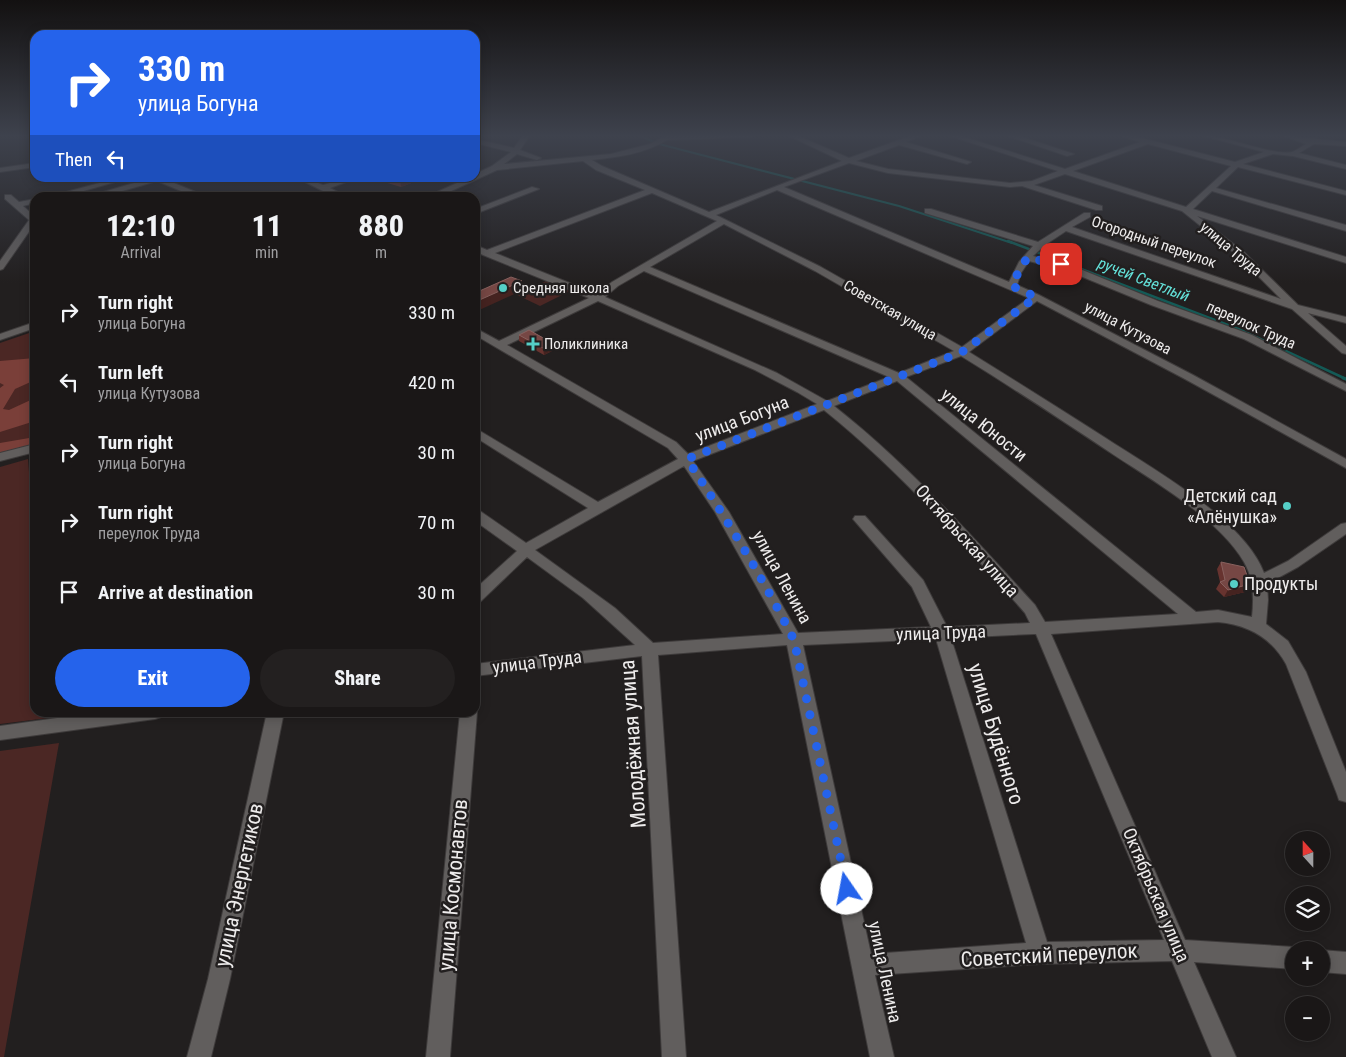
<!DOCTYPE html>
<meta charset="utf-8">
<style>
body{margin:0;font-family:"Roboto Condensed",sans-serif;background:#232020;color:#f1f3f6;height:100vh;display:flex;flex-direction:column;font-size:19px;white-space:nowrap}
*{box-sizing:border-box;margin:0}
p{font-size:16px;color:#9f9fa1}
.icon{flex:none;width:28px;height:28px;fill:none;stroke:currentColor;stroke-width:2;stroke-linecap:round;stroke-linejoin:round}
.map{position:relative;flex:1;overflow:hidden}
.side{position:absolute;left:30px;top:192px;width:450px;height:525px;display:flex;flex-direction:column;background:#1a1717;border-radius:15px;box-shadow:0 2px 12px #0003,0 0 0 1px #383636}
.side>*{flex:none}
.guide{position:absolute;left:30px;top:30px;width:450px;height:152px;border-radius:15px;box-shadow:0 2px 12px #0003,0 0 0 1px #383636;background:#2563eb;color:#fff;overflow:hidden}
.needle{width:32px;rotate:339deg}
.controls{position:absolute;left:1285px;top:831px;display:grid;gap:10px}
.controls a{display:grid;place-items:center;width:45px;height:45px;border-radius:50%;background:#1a1717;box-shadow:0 2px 12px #0003,0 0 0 1px #383636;font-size:25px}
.pin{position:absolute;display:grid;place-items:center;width:42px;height:42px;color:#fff;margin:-21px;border-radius:10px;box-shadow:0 2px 8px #0006}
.me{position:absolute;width:55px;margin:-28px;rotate:348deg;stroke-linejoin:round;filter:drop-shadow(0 0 4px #0008)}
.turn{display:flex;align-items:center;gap:18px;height:105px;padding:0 25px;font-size:22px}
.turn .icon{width:65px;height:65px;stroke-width:2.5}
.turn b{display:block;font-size:35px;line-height:42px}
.then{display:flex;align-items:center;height:48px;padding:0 25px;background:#0003;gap:10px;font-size:19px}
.eta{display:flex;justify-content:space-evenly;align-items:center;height:85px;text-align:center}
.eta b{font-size:30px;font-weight:800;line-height:35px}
.primary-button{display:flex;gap:10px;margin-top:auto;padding:10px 25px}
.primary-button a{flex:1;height:58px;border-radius:30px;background:#2563eb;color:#fff;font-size:20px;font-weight:800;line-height:58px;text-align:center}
.primary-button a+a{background:#232020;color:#f1f3f6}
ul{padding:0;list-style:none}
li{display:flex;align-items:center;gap:15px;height:70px;padding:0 25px}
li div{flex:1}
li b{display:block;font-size:19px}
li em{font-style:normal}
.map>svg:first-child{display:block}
</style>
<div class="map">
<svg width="1346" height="1057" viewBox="0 0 1346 1057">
<rect width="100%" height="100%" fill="#221f1f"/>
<path fill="#4b2724" d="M546,281l24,10 -30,15 -23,-11z
M35,331v113l-35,9v-110z
M28,459l7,94v159l12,1 1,5 -48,6v-257z
M59,743l-55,314h-4v-306z"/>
<path fill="#7a3f39" d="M35,358v22l-20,9 -12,20 6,1 26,-12v23l-35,11v-44l4,-3 -4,-2v-22z
M35,437v8l-35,9v-11z"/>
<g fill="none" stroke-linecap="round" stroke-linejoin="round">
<path stroke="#145a56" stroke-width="2" d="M638,135l21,9 240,62 113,37"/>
<path stroke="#145a56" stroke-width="2.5" d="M1008,241l233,89 105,49"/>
<path stroke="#145a56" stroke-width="3" d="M1343,378l3,1"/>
<g stroke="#3e3b3b" stroke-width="2">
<path id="minor" d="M523,135h7l-10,15 21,8 -4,2 -20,-6 -13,10 107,-10 39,-10 15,-8 89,-1 -3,2 -84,3c-23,14 -49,17 -75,20l10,6 107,46 133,-51 -55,-26h9l53,23 64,-23h10l-17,7 65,20 -4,2 -68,-19 -43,16 32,8 122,14 22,-2 26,-10 -111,-36h11l107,34 75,-27 -22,-7h12l105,27 29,-10 -64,-17c25,0 72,21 92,17 4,-1 10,-6 14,-8l-25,-9 65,7v4l-32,-2 -15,9 47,12v4l-53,-13 -20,-2 -30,10 103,27v4l-108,-28 -22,21 130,37v6l-134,-40 -19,18 153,48v6l-149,-47 47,36 54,53 48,12v6l-38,-10 38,33v8l-4,-1 -50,-44 -226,-78 -21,14 -12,11 42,11 83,34 94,34 94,49v7l-102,-52 -93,-34 -83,-34 -39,-10 -8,12 -4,12 22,10 154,80 153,84v9l-161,-89 -148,-78 -68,51c45,28 90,56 135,85 47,31 140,82 160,136l24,-12 53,-37 5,-1v11l-48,33 -31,17 1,16 -2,24 22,17 18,31 40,100v30l-7,-2 -2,-6 -51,-130c-15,-27 -38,-39 -68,-42l-167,12 134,306 109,7 6,3h-6v19l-100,-7 42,95h-24l-40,-96 -132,3 -165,11 19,82h-24l-83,-412 -129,10 28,402h-24l-20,-401 -167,20v-12l160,-19 -52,-47 -56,-41 -47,45 -5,1v-14l42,-38 -42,-30v-11l5,1 46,32 62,-35 -113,-71v-9l123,74 80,-43 -10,-11 -193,-113v-7l24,13 90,-43 -106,-43 -8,-4v-6l12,5 158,-60 -49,-20 -13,-9 -86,9 -61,28h-12l44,-20h7v-4l17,-8 19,-14 -36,-9v-4l39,9zM1148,144l83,22 -45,41 -113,-36zM849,163l39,10 122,14 12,-1 74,24h6v-4l-68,-21 31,-11 117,37 56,45 43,43 -209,-72 18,-10v-4h-6l-46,29 -107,-33h-6v4l108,33 -14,16 -10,20 -225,-95zM777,190l252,108 -67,49 -141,-80 -105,-52zM652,193l65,28 -105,61 -15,12 -102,-41zM724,224l91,47 139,80 -55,22 -249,-106zM644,271l245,106 -62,24 -50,-28 -172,-76 13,-11zM598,301l157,69 42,22 20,12 -129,50 -12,-12 -169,-97zM961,356c52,32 102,65 153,99 41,27 105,64 130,107 10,17 10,37 8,55l-34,-7 -22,2 -290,-235zM897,381l281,233 -133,8 -10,-17c-64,-70 -126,-140 -201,-199zM824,410c75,60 137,131 201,203l5,10 -83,4 -24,-47 -58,-64h-10l-2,3 59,68 19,40 -133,6 -69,-121 -36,-51zM684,466l31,46 68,122 -130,9 -38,-35 -80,-58zM1034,634h2l128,306 -117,2 -96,-304zM936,639l90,304 -155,11 -68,-309z
M1005,135h11l58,19 -7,2z
M35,163v4l-35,5v-4z
M118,178h11l-70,20h-15z
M151,178h11l48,20h-12l-41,-17 -59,17h-15z
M297,178h9l17,7 24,-7h10l-27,10 19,10h-12z
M532,187l7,2 -64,25v-5z
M5,195h6l8,7 16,-3v4l-12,3 10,9h2v8l-32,46 -3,1v-9l29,-41 -24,-21z
M35,322v6l-35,12v-6z
M35,444v8l-35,9v-8z
M475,707l2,5 -27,345h-24l34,-345h15z
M100,712h63l-2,5 -6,2 -155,21v-14z
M267,712h17l-54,267 -19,78h-24l21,-78z
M1321,950l25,2v22l-25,-2z"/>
</g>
<use href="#minor" fill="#615e5d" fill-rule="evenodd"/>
</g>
<path fill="#67332f" d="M370,178h43l1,4 -13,5z
M519,335l35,15 -10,5 -25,-14z
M1221,562l29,22 -5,8 -21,5 -8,-8 4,-7 -3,-13z"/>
<path fill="#452320" d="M402,178h11l1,4 -13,5 -1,-8z
M522,281l1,9 -48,22v-10z
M554,344v6l-10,5 -1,-7z
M1250,584l-5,8 -21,5 4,-7z"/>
<path fill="#764744" stroke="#88615e" d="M310,194l10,4h-21z
M511,277l11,4 -47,21v-9z
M529,330l25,14 -11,4 -24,-13z
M1221,562l23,5 6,17 -22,6 -8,-8 5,-2z"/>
<linearGradient id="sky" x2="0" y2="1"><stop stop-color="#131111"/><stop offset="0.48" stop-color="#3e424d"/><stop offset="1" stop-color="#3e424d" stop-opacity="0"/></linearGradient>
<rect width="1346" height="283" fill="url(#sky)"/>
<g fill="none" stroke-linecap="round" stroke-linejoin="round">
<path stroke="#2563eb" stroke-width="9" stroke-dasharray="0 16.2" d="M847,889l-53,-249c-31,-62 -68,-122 -107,-181l275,-107 74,-55 -24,-11 2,-6 13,-22 34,6"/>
</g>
<g fill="#55cec6" stroke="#221f1f" stroke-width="2">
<circle cx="503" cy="288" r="5"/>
<path d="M530.5 336.5h5v5h5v5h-5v5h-5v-5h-5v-5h5z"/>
<circle cx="1287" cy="506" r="5"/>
<circle cx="1234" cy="584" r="5"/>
</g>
<g text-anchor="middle" stroke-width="5" stroke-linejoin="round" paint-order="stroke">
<g font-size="15" fill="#eeecec" stroke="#221f1f">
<text transform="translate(1154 242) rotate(19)" y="5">Огородный переулок</text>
<text transform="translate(1231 249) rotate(40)" y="5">улица Труда</text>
<text transform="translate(890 310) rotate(30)" y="5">Советская улица</text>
<text transform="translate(1251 325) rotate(24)" y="5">переулок Труда</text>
<text transform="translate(1128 328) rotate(28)" y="5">улица Кутузова</text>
</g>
<g font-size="15" fill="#eeecec" stroke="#221f1f" text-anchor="start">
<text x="513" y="293">Средняя школа</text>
<text x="544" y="349">Поликлиника</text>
</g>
<g font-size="16" font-style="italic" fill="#64e2da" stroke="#221f1f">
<text transform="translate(1144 279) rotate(21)" y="6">ручей Светлый</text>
</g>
<g font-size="18" fill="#eeecec" stroke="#221f1f">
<text transform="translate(742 419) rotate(-21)" y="6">улица Богуна</text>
<text transform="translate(984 425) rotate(39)" y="6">улица Юности</text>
<text transform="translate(967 541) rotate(48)" y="6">Октябрьская улица</text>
<text transform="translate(782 577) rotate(61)" y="6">улица Ленина</text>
<text transform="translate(941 633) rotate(-2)" y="6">улица Труда</text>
<text transform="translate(537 662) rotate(-7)" y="6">улица Труда</text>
<text transform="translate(1156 895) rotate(67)" y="6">Октябрьская улица</text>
<text transform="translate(885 972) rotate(78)" y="6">улица Ленина</text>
</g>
<g font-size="18" fill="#eeecec" stroke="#221f1f" text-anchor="end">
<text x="1277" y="502">Детский сад<tspan x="1277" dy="21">«Алёнушка»</tspan></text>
<text x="1244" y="590" text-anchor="start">Продукты</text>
</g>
<g font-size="21" fill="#eeecec" stroke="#221f1f">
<text transform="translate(996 734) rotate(73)" y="7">улица Будённого</text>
<text transform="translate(633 744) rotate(-94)" y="7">Молодёжная улица</text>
<text transform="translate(239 885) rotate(-78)" y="7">улица Энергетиков</text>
<text transform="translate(453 885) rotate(-85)" y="7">улица Космонавтов</text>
<text transform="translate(1049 955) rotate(-3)" y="7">Советский переулок</text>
</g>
</g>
</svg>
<div class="controls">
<a><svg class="needle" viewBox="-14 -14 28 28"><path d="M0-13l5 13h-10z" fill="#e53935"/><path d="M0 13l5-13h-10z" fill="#9f9fa1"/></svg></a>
<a><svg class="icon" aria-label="layers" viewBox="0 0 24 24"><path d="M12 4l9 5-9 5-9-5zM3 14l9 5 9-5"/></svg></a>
<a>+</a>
<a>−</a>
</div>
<div class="pin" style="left:1061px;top:264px;background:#d93025"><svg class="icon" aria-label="arrive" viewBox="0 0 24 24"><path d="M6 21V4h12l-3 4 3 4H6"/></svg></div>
<svg class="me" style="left:847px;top:889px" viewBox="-20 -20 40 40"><circle r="19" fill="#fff"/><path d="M0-13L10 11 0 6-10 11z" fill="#2563eb"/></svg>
<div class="guide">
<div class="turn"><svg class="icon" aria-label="right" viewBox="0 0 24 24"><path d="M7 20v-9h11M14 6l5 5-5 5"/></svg><div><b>330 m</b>улица Богуна</div></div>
<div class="then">Then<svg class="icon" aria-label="left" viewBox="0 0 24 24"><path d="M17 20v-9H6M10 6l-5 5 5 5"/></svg></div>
</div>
<section class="side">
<div class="eta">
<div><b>12:10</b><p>Arrival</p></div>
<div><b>11</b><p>min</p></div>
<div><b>880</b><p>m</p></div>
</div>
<ul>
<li><svg class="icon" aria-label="right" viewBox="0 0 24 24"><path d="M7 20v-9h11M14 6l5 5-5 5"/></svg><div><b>Turn right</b><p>улица Богуна</p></div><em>330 m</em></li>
<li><svg class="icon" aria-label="left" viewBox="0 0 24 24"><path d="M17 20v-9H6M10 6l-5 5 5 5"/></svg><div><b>Turn left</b><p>улица Кутузова</p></div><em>420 m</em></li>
<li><svg class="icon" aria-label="right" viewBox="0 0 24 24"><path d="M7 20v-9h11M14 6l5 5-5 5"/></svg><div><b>Turn right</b><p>улица Богуна</p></div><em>30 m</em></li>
<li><svg class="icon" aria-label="right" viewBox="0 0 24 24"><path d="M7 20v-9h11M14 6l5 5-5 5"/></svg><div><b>Turn right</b><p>переулок Труда</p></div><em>70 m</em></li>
<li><svg class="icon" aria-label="arrive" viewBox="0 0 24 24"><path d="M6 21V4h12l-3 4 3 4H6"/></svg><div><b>Arrive at destination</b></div><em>30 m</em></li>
</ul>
<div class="primary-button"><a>Exit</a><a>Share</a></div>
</section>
</div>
